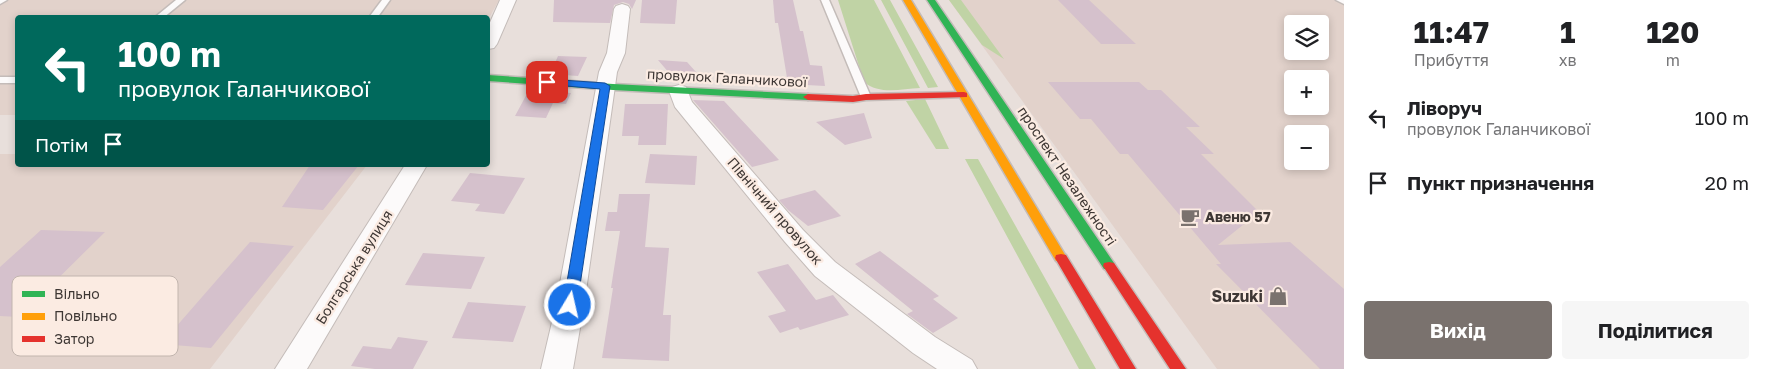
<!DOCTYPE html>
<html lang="uk">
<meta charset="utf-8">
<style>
body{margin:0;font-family:"Golos Text",sans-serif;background:#f6f6f6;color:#202124;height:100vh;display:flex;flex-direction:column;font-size:19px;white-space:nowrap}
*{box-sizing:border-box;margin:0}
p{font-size:16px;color:#757577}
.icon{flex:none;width:28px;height:28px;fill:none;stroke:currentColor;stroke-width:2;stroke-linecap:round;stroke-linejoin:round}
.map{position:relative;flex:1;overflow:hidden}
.details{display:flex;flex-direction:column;background:#fff;width:425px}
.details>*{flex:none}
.banner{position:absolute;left:15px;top:15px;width:475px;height:152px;border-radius:5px;box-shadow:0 2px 8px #0003;background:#00695c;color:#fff;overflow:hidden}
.controls{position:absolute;left:1284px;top:15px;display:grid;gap:10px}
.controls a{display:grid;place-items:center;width:45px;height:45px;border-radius:5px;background:#fff;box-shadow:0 2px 8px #0003;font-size:25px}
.pin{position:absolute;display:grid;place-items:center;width:42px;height:42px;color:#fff;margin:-21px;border-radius:10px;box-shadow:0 2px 8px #0006}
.me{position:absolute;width:55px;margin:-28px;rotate:9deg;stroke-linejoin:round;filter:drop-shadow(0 0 4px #0008)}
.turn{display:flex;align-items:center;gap:18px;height:105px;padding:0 20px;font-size:22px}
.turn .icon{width:65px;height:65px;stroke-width:2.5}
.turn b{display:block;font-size:35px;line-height:42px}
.then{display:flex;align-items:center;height:48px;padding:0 20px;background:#0003;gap:10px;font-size:19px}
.eta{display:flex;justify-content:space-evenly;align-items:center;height:85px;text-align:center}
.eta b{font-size:30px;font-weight:700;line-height:35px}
.cta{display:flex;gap:10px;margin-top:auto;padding:10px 20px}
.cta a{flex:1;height:58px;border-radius:5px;background:#7a726e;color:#fff;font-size:20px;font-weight:700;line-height:58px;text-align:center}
.cta a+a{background:#f6f6f6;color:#202124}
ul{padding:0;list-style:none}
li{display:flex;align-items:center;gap:15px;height:65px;padding:0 20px}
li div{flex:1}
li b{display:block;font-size:19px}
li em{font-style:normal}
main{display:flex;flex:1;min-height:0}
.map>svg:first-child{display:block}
</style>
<main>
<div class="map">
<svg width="1344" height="369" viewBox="0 0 1344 369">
<rect width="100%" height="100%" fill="#e8dfdb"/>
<path fill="#e2d2cb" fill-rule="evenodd" d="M0,0h499l-11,20v-2h-470l-1,97h-17z
M949,0h395v369h-127zM1292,24h28v27h-28zM1292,79h28v27h-28zM1292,134h28v27h-28z
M0,154h17l1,11h349l-157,204h-210z"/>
<path fill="#c0d3a5" d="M838,0h36l46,88c-19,1 -41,7 -56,-6z
M881,0h9l48,87 -10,1z
M949,0h12l43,59 -22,-14z
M925,99l24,50h-13l-30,-48z
M965,159h13l118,210h-17z"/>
<path fill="#d5c1cc" d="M554,0h82l-4,9 -3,-5 -6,-2 -9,3 -4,18 -57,-1z
M642,0h35l-2,24 -35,-1z
M773,0h20l7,31h3l7,34 12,1 3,20 -37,-2 -10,-61h-3z
M1058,0h31l47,44h-35z
M558,56l29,1 -9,19 -28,-2z
M658,60l29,2 19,21 -30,-2z
M1048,82h91l9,8h13l39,37h-14l28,27h-13l58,58 -41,33 72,-3 54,47v80h-24l-104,-105h5l-93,-110h-8l-29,-35h-11z
M529,90l42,3 -5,11 -13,-1 -7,15 -31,-2z
M693,100l31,1 55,59 -27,7z
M625,104h43l-2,41h-28l1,-9h-17z
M864,113l8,25 -27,7 -29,-23z
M650,154l47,2 -2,29 -50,-2z
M310,165h49l-36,45 -41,-3z
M470,173l55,5 -21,36 -29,-3 5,-7 -29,-3z
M815,190l26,26 -33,10 -20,-16 -9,-10z
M619,194h31l-5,53 24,1 -6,67h8l-2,46 -67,-3 11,-70h-2l9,-57h-15l3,-19h9z
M41,230l64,2 -86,85 -19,-1v-49z
M250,242l44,4 -83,102 -50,-4z
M880,251l59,45 -6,3 25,19 -25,15 -26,-19 6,-3 -58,-47z
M423,253l62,4 -14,32 -66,-4z
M788,264l28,36 17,-5 16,20 -49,15 -2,-3 -18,6 -12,-17 18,-5 -29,-39z
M468,302l58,4 -13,36 -61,-4z
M398,337l30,4 -15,28h-38l-24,-3 12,-20 28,3z"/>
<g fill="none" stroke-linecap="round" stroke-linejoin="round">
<g stroke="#c4bcb9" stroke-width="3">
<path id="lane" d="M0,0h7l-7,4z
M176,0h9l-22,18h-9z
M382,0h8l-13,18h-6l-1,-2z
M821,0h8l42,97 -2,2h-6l-2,-2z
M1336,0h8v4z
M0,77h18v6h-18z"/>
</g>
<g stroke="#c4bcb9" stroke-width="2">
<path id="street" d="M500,0h16l-19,44 -3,4 -6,1v-22z
M622,4l6,2 2,3 -5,44 -8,19 -33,233 -11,64h-32l15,-64 43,-233 8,-19 7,-44 2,-3z
M679,85l7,2 6,15 111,128 32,32 100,75 37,23 5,9h-40l-24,-16 -98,-77 -30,-34 -110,-135 -6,-16 3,-4z
M405,165h22l-120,204h-32z"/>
</g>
<g stroke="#c4bcb9" stroke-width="3">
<path id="fast" d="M927,0h8l179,263 1,3 -1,3h-10z
M488,75l125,9 195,10 5,3 -5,3 -195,-10 -125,-9z"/>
</g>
<g stroke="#c4bcb9" stroke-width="3">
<path id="slow" d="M903,0h8l156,258 -1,3h-10z"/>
</g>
<g stroke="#c4bcb9" stroke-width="3">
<path id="jam" d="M964,92l3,1v4l-101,3 -13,2 -45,-2 -5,-3 5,-3 45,2 13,-2z
M1061,254l5,1 70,114h-16l-65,-111 1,-3z
M1109,262l5,1 72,106h-16l-67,-103 1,-3z"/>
</g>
<use href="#lane" fill="#fcfafa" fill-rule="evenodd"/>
<use href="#street" fill="#fcfafa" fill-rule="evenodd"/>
<use href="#fast" fill="#30b455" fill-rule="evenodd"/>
<use href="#slow" fill="#ff9f0a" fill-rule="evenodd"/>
<use href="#jam" fill="#e5322d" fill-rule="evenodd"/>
</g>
<path fill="#1a73e8" stroke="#114b97" d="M547,79l58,4 5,3 -33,219 -2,4h-10l-2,-4 37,-216 -56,-5 -2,-2z"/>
<defs>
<g id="cafe-bare" transform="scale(1.5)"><path d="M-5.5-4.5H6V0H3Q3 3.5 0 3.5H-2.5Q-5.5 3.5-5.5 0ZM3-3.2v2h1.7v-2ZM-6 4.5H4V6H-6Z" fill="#7a726e" stroke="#fbebe2" stroke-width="2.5" paint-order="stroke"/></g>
<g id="shop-bare" transform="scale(1.5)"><path d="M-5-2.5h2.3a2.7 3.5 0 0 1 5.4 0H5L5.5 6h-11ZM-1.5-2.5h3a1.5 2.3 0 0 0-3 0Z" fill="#7a726e" stroke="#fbebe2" stroke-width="2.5" paint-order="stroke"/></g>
</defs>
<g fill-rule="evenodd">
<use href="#cafe-bare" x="1190" y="217"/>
<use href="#shop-bare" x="1278" y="296"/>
</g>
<g text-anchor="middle" stroke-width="4.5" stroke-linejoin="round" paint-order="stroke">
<g font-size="14" fill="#3e3734" stroke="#fbebe2">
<text transform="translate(727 78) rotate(3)" y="5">провулок Галанчикової</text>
<text transform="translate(1067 176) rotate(56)" y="5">проспект Незалежності</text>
<text transform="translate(775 211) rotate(49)" y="5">Північний провулок</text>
<text transform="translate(354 267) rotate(-58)" y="5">Болгарська вулиця</text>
</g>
<g font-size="14" font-weight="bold" fill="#3e3734" stroke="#fbebe2" text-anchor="start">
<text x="1205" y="222">Авеню 57</text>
</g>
<g font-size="16" font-weight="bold" fill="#3e3734" stroke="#fbebe2" text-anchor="end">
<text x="1263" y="302">Suzuki</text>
</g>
</g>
<rect x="12" y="276" width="166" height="80" rx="8" fill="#fbebe2" stroke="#c2b5ae" stroke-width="1"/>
<rect x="22" y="291" width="23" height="6" fill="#30b455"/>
<rect x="22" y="313" width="23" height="7" fill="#ff9f0a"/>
<rect x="22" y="336" width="23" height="6" fill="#e5322d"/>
<g font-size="14" fill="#3e3734">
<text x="54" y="299">Вільно</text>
<text x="54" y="321">Повільно</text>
<text x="54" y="344">Затор</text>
</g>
</svg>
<div class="controls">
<a><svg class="icon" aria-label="layers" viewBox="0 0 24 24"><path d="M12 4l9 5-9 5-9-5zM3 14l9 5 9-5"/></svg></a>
<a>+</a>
<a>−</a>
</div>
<div class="pin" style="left:547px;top:82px;background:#d93025"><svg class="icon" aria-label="arrive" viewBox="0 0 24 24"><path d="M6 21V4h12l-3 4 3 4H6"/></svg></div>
<svg class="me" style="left:570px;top:305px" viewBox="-20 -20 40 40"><circle r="17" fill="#1a73e8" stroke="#fff" stroke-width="3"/><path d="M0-11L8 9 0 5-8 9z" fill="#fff"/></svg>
<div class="banner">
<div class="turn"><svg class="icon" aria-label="left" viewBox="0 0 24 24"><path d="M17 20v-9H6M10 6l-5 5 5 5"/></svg><div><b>100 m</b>провулок Галанчикової</div></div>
<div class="then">Потім<svg class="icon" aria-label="arrive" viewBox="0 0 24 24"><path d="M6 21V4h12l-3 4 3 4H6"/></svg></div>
</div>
</div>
<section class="details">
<div class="eta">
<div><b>11:47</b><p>Прибуття</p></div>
<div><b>1</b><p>хв</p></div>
<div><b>120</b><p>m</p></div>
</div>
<ul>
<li><svg class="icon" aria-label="left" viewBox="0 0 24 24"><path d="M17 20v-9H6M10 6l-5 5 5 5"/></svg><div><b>Ліворуч</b><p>провулок Галанчикової</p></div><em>100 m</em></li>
<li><svg class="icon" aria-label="arrive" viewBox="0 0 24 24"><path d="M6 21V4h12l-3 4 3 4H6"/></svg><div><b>Пункт призначення</b></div><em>20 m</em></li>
</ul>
<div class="cta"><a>Вихід</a><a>Поділитися</a></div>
</section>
</main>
